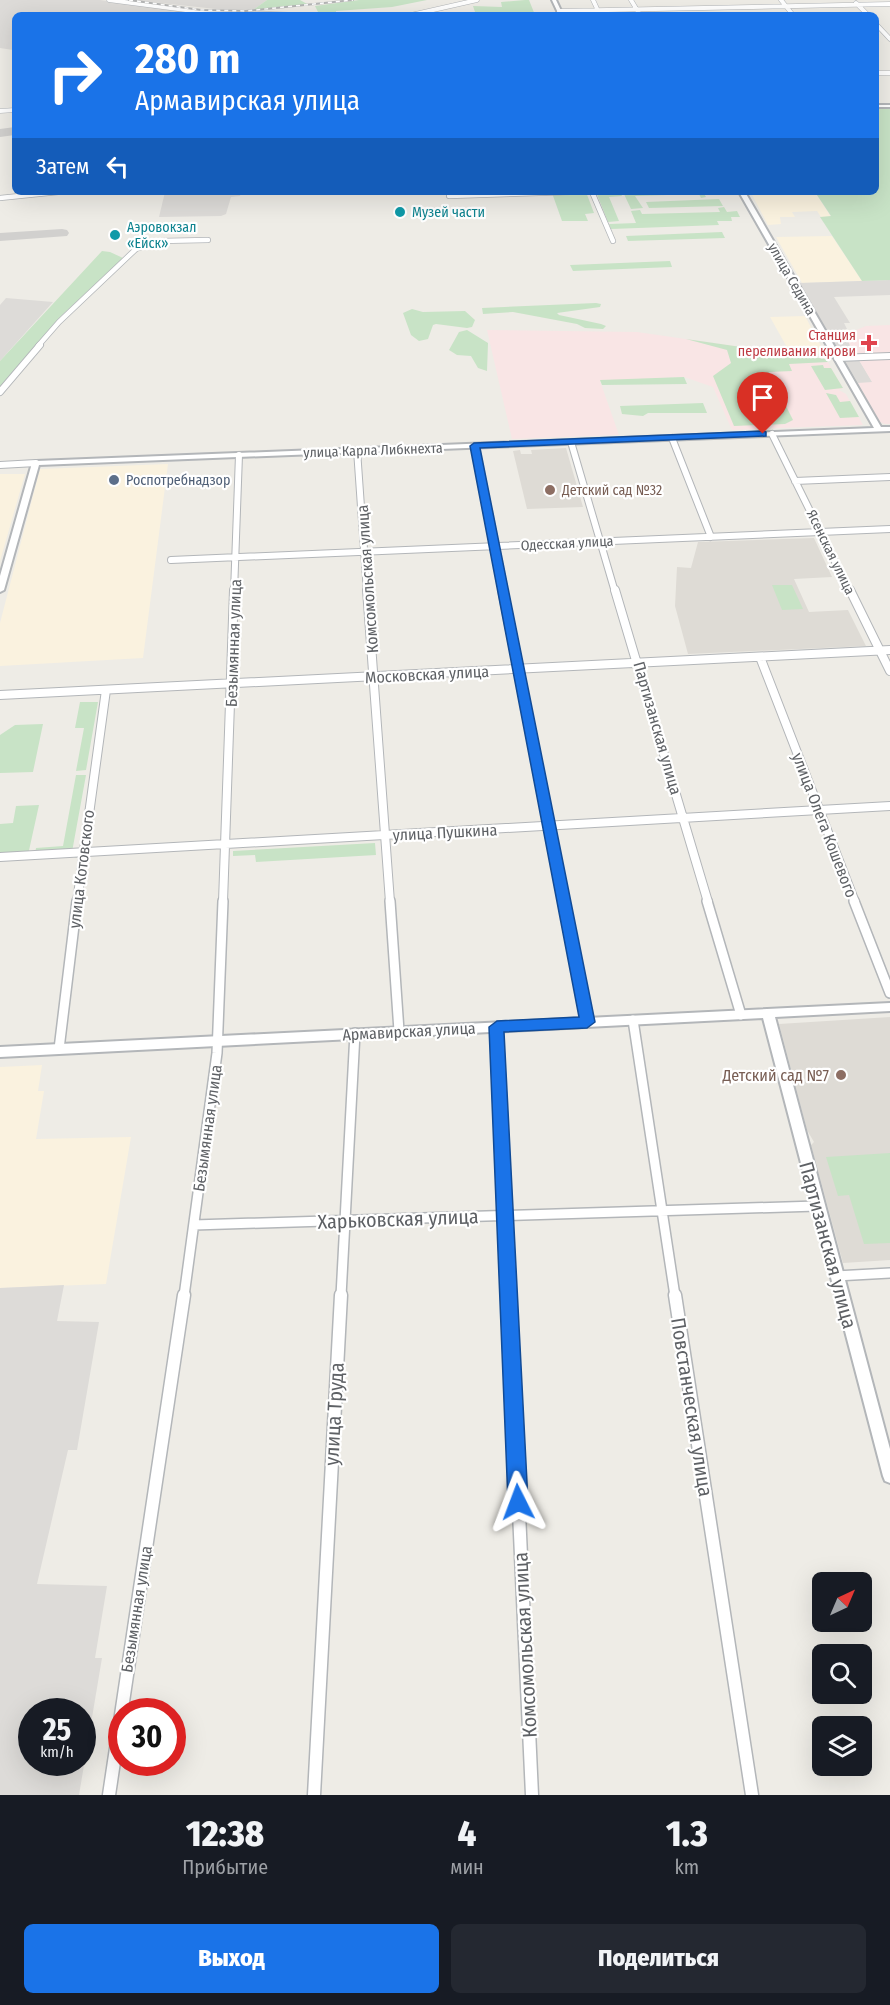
<!DOCTYPE html>
<html lang="ru">
<meta charset="utf-8">
<style>
body{margin:0;font-family:"Fira Sans Condensed",sans-serif;background:#242831;color:#f1f3f6;height:100vh;display:flex;flex-direction:column;font-size:22px;white-space:nowrap}
*{box-sizing:border-box;margin:0}
p{font-size:20px;color:#9ea1a6}
.icon{flex:none;width:33px;height:33px;fill:none;stroke:currentColor;stroke-width:2;stroke-linecap:round;stroke-linejoin:round}
.map{position:relative;height:1795px;overflow:hidden}
.sheet{display:flex;flex-direction:column;background:#171b24;flex:1}
.sheet>*{flex:none}
.guide{position:absolute;left:12px;top:12px;width:867px;height:183px;border-radius:9px;box-shadow:0 6px 24px #0002;background:#1a73e8;color:#fff;overflow:hidden}
.needle{width:39px;rotate:44deg}
.fabs{position:absolute;left:812px;top:1572px;display:grid;gap:12px}
.fabs a{display:grid;place-items:center;width:60px;height:60px;border-radius:9px;background:#171b24;box-shadow:0 6px 24px #0002;font-size:30px}
.speed{position:absolute;left:18px;top:1698px;display:flex;gap:12px;font-size:30px;font-weight:700;text-align:center}
.speed>*{display:grid;place-content:center;width:78px;height:78px;border-radius:50%;background:#171b24;box-shadow:0 6px 24px #0002;line-height:1}
.speed small{font-size:15px;font-weight:400}
.speed .limit{border:9px solid #d22;background:#fff;color:#111}
.pin{position:absolute;display:grid;place-items:center;width:51px;height:51px;color:#fff;margin:-62px -26px;border-radius:50% 50% 50% 0;rotate:-45deg;box-shadow:0 0 6px #0007}
.pin .icon{rotate:45deg}
.me{position:absolute;width:66px;margin:-33px;rotate:357deg;stroke-linejoin:round;filter:drop-shadow(0 0 4px #0008)}
.turn{display:flex;align-items:center;gap:21px;height:126px;padding:0 24px;font-size:27px}
.turn .icon{width:78px;height:78px;stroke-width:2.5}
.turn b{display:block;font-size:42px;line-height:51px}
.then{display:flex;align-items:center;height:57px;padding:0 24px;background:#0003;gap:12px;font-size:22px}
.eta{display:flex;justify-content:space-evenly;align-items:center;height:102px;text-align:center}
.eta b{font-size:36px;font-weight:800;line-height:42px}
.cta{display:flex;gap:12px;margin-top:auto;padding:12px 24px}
.cta a{flex:1;height:69px;border-radius:9px;background:#1a73e8;color:#fff;font-size:24px;font-weight:800;line-height:69px;text-align:center}
.cta a+a{background:#242831;color:#f1f3f6}
.map>svg:first-child{display:block}
</style>
<div class="map">
<svg width="890" height="1795" viewBox="0 0 890 1795">
<rect width="100%" height="100%" fill="#eeece6"/>
<path fill="#faf2df" d="M815,192l16,25h-10l-4,-6 -25,1 3,5h-15l1,7 -13,1 -17,-32z
M832,236l30,45 -60,2 -26,-46z
M805,316l8,15 13,24 -38,-6 -18,-32z
M168,464l-25,194 -143,8v-43l40,-154z
M0,474h25l-25,87z
M42,1065l-4,26h6l-8,48 95,-2 -25,147 -106,4v-221z"/>
<path fill="#dddbd8" fill-rule="evenodd" d="M0,0h100l98,14 69,1h-252l-2,35 -13,-2z
M133,0h134l-14,10h-28z
M165,192h76l-1,4 -9,1 -5,17 -5,2 -62,1z
M890,280v15l-56,2 16,26h-6l3,6 -6,1 32,53h-15l-59,-100z
M6,298l47,4 -53,59v-56z
M64,1285l-7,36 42,1 -22,128h-9l-31,134 70,2 -12,72h7l-23,137h-79v-507zM32,1712h50v50h-50z"/>
<path fill="#dedbd5" d="M566,448l17,59 -56,2 -14,-58 7,-1 1,4h11l-1,-4z
M814,538l18,39 -38,2 15,33 39,-2 18,36 -178,8 -13,-48 2,-39 14,1 7,-26z
M890,1017v243l-47,3 -32,-118 3,-3 -7,-12 -28,-106z"/>
<path fill="#f9e5e5" d="M890,325v99h-5l-5,-2 -22,-39 14,-1 -28,-47 22,-9z
M487,330l150,2 189,27 17,29 -4,2 7,4 17,31 -131,5 -19,-43 -29,-10 -84,4 19,54 -107,4z"/>
<path fill="#c8e3c6" d="M267,0h33l9,5 -56,5z
M359,0h68l-35,7 -56,4v4l-17,-1 -4,-8z
M525,0h4l6,15h-59l-3,-9 29,1 -1,-5z
M876,109h14v171l-28,1 -42,-64 11,-1 -16,-24h61z
M586,192l8,21 -9,1 3,7h-26l-10,-28z
M596,192h24l2,4 -13,1 10,24 -11,1z
M623,192h80l3,5 -5,1 -2,-4 -64,2 8,12 -12,1z
M719,199l4,7 -74,2 -3,-6z
M724,207l3,5 10,-1 3,6h-9l1,4h-15l2,4 -108,4 -2,-5 27,-1 -5,-12 9,-1 2,4 78,-2 -2,-4z
M722,232l3,6 -97,3 -2,-5z
M102,251l8,1 13,6 -64,60 -59,70v-27z
M670,261l2,6 -99,4 -3,-6z
M596,303l5,1 -1,3 -43,6 2,2 42,9 5,2 -3,3 -18,-1 -8,-4 -64,-12 -30,2 -1,-6z
M412,309l11,3 42,-1 10,9 -3,7 -5,1 -31,-4 -3,1 -5,14 -9,2 -8,-6 -8,-22z
M467,330l21,13 -1,28 -9,-3 -7,-12 -14,-1 -8,-5 10,-18z
M686,339l140,20 2,3 -39,2 3,7 -23,1 24,48 -8,4 -51,2 -21,-50 18,-13 -4,-13z
M823,365l1,3h7l12,20 -18,2 -14,-24z
M684,377l3,7 -85,1 -2,-5z
M826,393l10,2 4,7 10,-1 9,16 -19,1z
M703,403l4,10h-59l-5,3 -21,-2 -2,-8z
M792,585l11,24 -21,1 -10,-25z
M80,702h18l-12,68 -10,1 8,-43h-9z
M43,724l-10,48 -33,1v-38l15,-10z
M76,775h10l-14,77 -37,2 1,-6 27,-2z
M39,805l-11,50 -28,1v-32l13,-1 3,-17z
M375,843l1,12 -120,7 -1,-7 -22,1v-5z
M890,1153v90l-26,1 -15,-49 -11,1 -12,-39z"/>
<g fill="none" stroke-linecap="round" stroke-linejoin="round">
<path fill="#d1d0ce" fill-rule="evenodd" d="M15,127v8l-15,2v-8z
M62,229l5,1 2,3 -2,3 -67,5v-8z"/>
<g stroke="#b3b6b9" stroke-width="5">
<path id="minor-far5" d="M109,0l92,12 104,3
M593,0l7,15
M631,0l9,15
M781,0l12,15
M856,3l12,12
M559,11l331,-7
M411,15l66,-15
M876,24l14,15
M876,73h14
M0,111l15,-1"/>
</g>
<g stroke="#b3b6b9" stroke-width="6">
<path id="minor-far4" d="M592,192l21,49
M449,196l121,-4
M0,198l58,-6
M38,346l21,-24 77,-73 24,-8 48,-1"/>
</g>
<g stroke="#b3b6b9" stroke-width="8">
<path id="minor-far3" d="M837,358l53,-2
M0,392l40,-47
M772,434l78,158
M672,438l39,99
M571,442l44,150
M474,446l29,146
M357,450l10,142
M0,465l36,-2
M795,481l95,-4
M171,560l719,-31
M234,592l5,-137"/>
</g>
<g stroke="#b3b6b9" stroke-width="10">
<path id="minor-far2" d="M367,590l23,312
M502,590l62,312
M615,590l93,312
M850,590l40,81
M760,657l95,245
M0,695l890,-45
M0,857l890,-51
M77,902l29,-212
M223,902l11,-312"/>
</g>
<g stroke="#b3b6b9" stroke-width="12">
<path id="minor-far1" d="M390,901l9,130
M563,901l24,121
M707,901l34,114
M854,901l36,92
M633,1020l42,276
M497,1027l12,269
M59,1049l18,-148
M194,1225l623,-19
M836,1276l54,-3
M184,1296l33,-243 6,-152
M341,1296l14,-263"/>
</g>
<g stroke="#b3b6b9" stroke-width="15">
<path id="minor" d="M509,1295l23,500
M675,1295l77,500
M109,1795l75,-500
M314,1795l27,-500"/>
</g>
<g stroke="#b3b6b9" stroke-width="4">
<path id="tertiary" d="M552,0h4l7,15h-4z
M876,105h14v2h-14z
M739,192h6l136,235h9v4l-851,34 -35,125 -4,2v-16l32,-113 4,-2 838,-33z
M890,1003v8l-115,6 115,432v34l-5,-2 -2,-5 -120,-458 -763,39v-10z"/>
</g>
<use href="#minor-far5" stroke="#fff" stroke-width="4"/>
<use href="#minor-far4" stroke="#fff" stroke-width="4.5"/>
<use href="#minor-far3" stroke="#fff" stroke-width="6"/>
<use href="#minor-far2" stroke="#fff" stroke-width="8"/>
<use href="#minor-far1" stroke="#fff" stroke-width="9"/>
<use href="#minor" stroke="#fff" stroke-width="12"/>
<use href="#tertiary" fill="#fff" fill-rule="evenodd"/>
<g stroke="#b4b5b5" stroke-width="2">
<path id="rail" d="M129,0l72,10 45,1 107,-11"/>
</g>
<use href="#rail" stroke="#fff" stroke-width="1.5" stroke-dasharray="4" stroke-linecap="butt"/>
</g>
<path fill="#1a73e8" stroke="#114b97" stroke-width="1.5" d="M763,431l3,1v4l-286,12 115,574 -8,6 -83,4 24,470 -3,7 -7,3 -7,-3 -3,-7 -19,-475 8,-6 82,-4 -109,-571 4,-3z"/>
<g fill="#0f9aa8" stroke="#fff" stroke-width="2">
<circle cx="400" cy="212" r="6"/>
<circle cx="115" cy="235" r="6"/>
</g>
<path fill="#e0444e" stroke="#fff" stroke-width="2" d="M866 334h6v6h6v6h-6v6h-6v-6h-6v-6h6z"/>
<circle fill="#5c6f8a" stroke="#fff" stroke-width="2" cx="114" cy="480" r="6"/>
<g fill="#8d6e63" stroke="#fff" stroke-width="2">
<circle cx="550" cy="490" r="6"/>
<circle cx="841" cy="1075" r="6"/>
</g>
<g text-anchor="middle" stroke-width="4.5" stroke-linejoin="round" paint-order="stroke">
<g font-size="14" fill="#0d838f" stroke="#fff" text-anchor="start">
<text x="412" y="217">Музей части</text>
<text x="127" y="232">Аэровокзал<tspan x="127" dy="16">«Ейск»</tspan></text>
</g>
<g font-size="14" fill="#5e6165" stroke="#fff">
<text transform="translate(792 279) rotate(60)" y="5">улица Седина</text>
<text transform="translate(373 450) rotate(-2)" y="5">улица Карла Либкнехта</text>
<text transform="translate(567 543) rotate(-3)" y="5">Одесская улица</text>
<text transform="translate(831 552) rotate(64)" y="5">Ясенская улица</text>
</g>
<g font-size="14" fill="#be3a42" stroke="#fff" text-anchor="end">
<text x="856" y="340">Станция<tspan x="856" dy="16">переливания крови</tspan></text>
</g>
<g font-size="14" fill="#4e5e75" stroke="#fff" text-anchor="start">
<text x="126" y="485">Роспотребнадзор</text>
</g>
<g font-size="14" fill="#785e54" stroke="#fff" text-anchor="start">
<text x="562" y="495">Детский сад №32</text>
</g>
<g font-size="16" fill="#5e6165" stroke="#fff">
<text transform="translate(367 579) rotate(-94)" y="6">Комсомольская улица</text>
<text transform="translate(233 643) rotate(-88)" y="6">Безымянная улица</text>
<text transform="translate(427 674) rotate(-3)" y="6">Московская улица</text>
<text transform="translate(658 728) rotate(74)" y="6">Партизанская улица</text>
<text transform="translate(825 825) rotate(69)" y="6">улица Олега Кошевого</text>
<text transform="translate(445 832) rotate(-3)" y="6">улица Пушкина</text>
<text transform="translate(81 869) rotate(-83)" y="6">улица Котовского</text>
<text transform="translate(409 1031) rotate(-3)" y="6">Армавирская улица</text>
<text transform="translate(207 1128) rotate(-82)" y="6">Безымянная улица</text>
<text transform="translate(136 1609) rotate(-81)" y="6">Безымянная улица</text>
</g>
<g font-size="16" fill="#785e54" stroke="#fff" text-anchor="end">
<text x="829" y="1081">Детский сад №7</text>
</g>
<g font-size="20" fill="#5e6165" stroke="#fff">
<text transform="translate(398 1219) rotate(-2)" y="7">Харьковская улица</text>
<text transform="translate(828 1245) rotate(75)" y="7">Партизанская улица</text>
<text transform="translate(692 1407) rotate(81)" y="7">Повстанческая улица</text>
<text transform="translate(334 1414) rotate(-87)" y="7">улица Труда</text>
<text transform="translate(525 1645) rotate(-93)" y="7">Комсомольская улица</text>
</g>
</g>
</svg>
<div class="fabs">
<a><svg class="needle" viewBox="-14 -14 28 28"><path d="M0-13l5 13h-10z" fill="#e53935"/><path d="M0 13l5-13h-10z" fill="#9ea1a6"/></svg></a>
<a><svg class="icon" aria-label="search" viewBox="0 0 24 24"><circle cx="10" cy="10" r="6"/><path d="M15 15l6 6"/></svg></a>
<a><svg class="icon" aria-label="layers" viewBox="0 0 24 24"><path d="M12 4l9 5-9 5-9-5zM3 14l9 5 9-5"/></svg></a>
</div>
<div class="speed"><div>25<small>km/h</small></div><div class="limit">30</div></div>
<div class="pin" style="left:763px;top:434px;background:#d93025"><svg class="icon" aria-label="arrive" viewBox="0 0 24 24"><path d="M6 21V4h12l-3 4 3 4H6"/></svg></div>
<svg class="me" style="left:518px;top:1502px" viewBox="-20 -20 40 40"><path d="M0-17L14 15 0 8-14 15z" fill="#1a73e8" stroke="#fff" stroke-width="4"/></svg>
<div class="guide">
<div class="turn"><svg class="icon" aria-label="right" viewBox="0 0 24 24"><path d="M7 20v-9h11M14 6l5 5-5 5"/></svg><div><b>280 m</b>Армавирская улица</div></div>
<div class="then">Затем<svg class="icon" aria-label="left" viewBox="0 0 24 24"><path d="M17 20v-9H6M10 6l-5 5 5 5"/></svg></div>
</div>
</div>
<section class="sheet">
<div class="eta">
<div><b>12:38</b><p>Прибытие</p></div>
<div><b>4</b><p>мин</p></div>
<div><b>1.3</b><p>km</p></div>
</div>
<div class="cta"><a>Выход</a><a>Поделиться</a></div>
</section>
